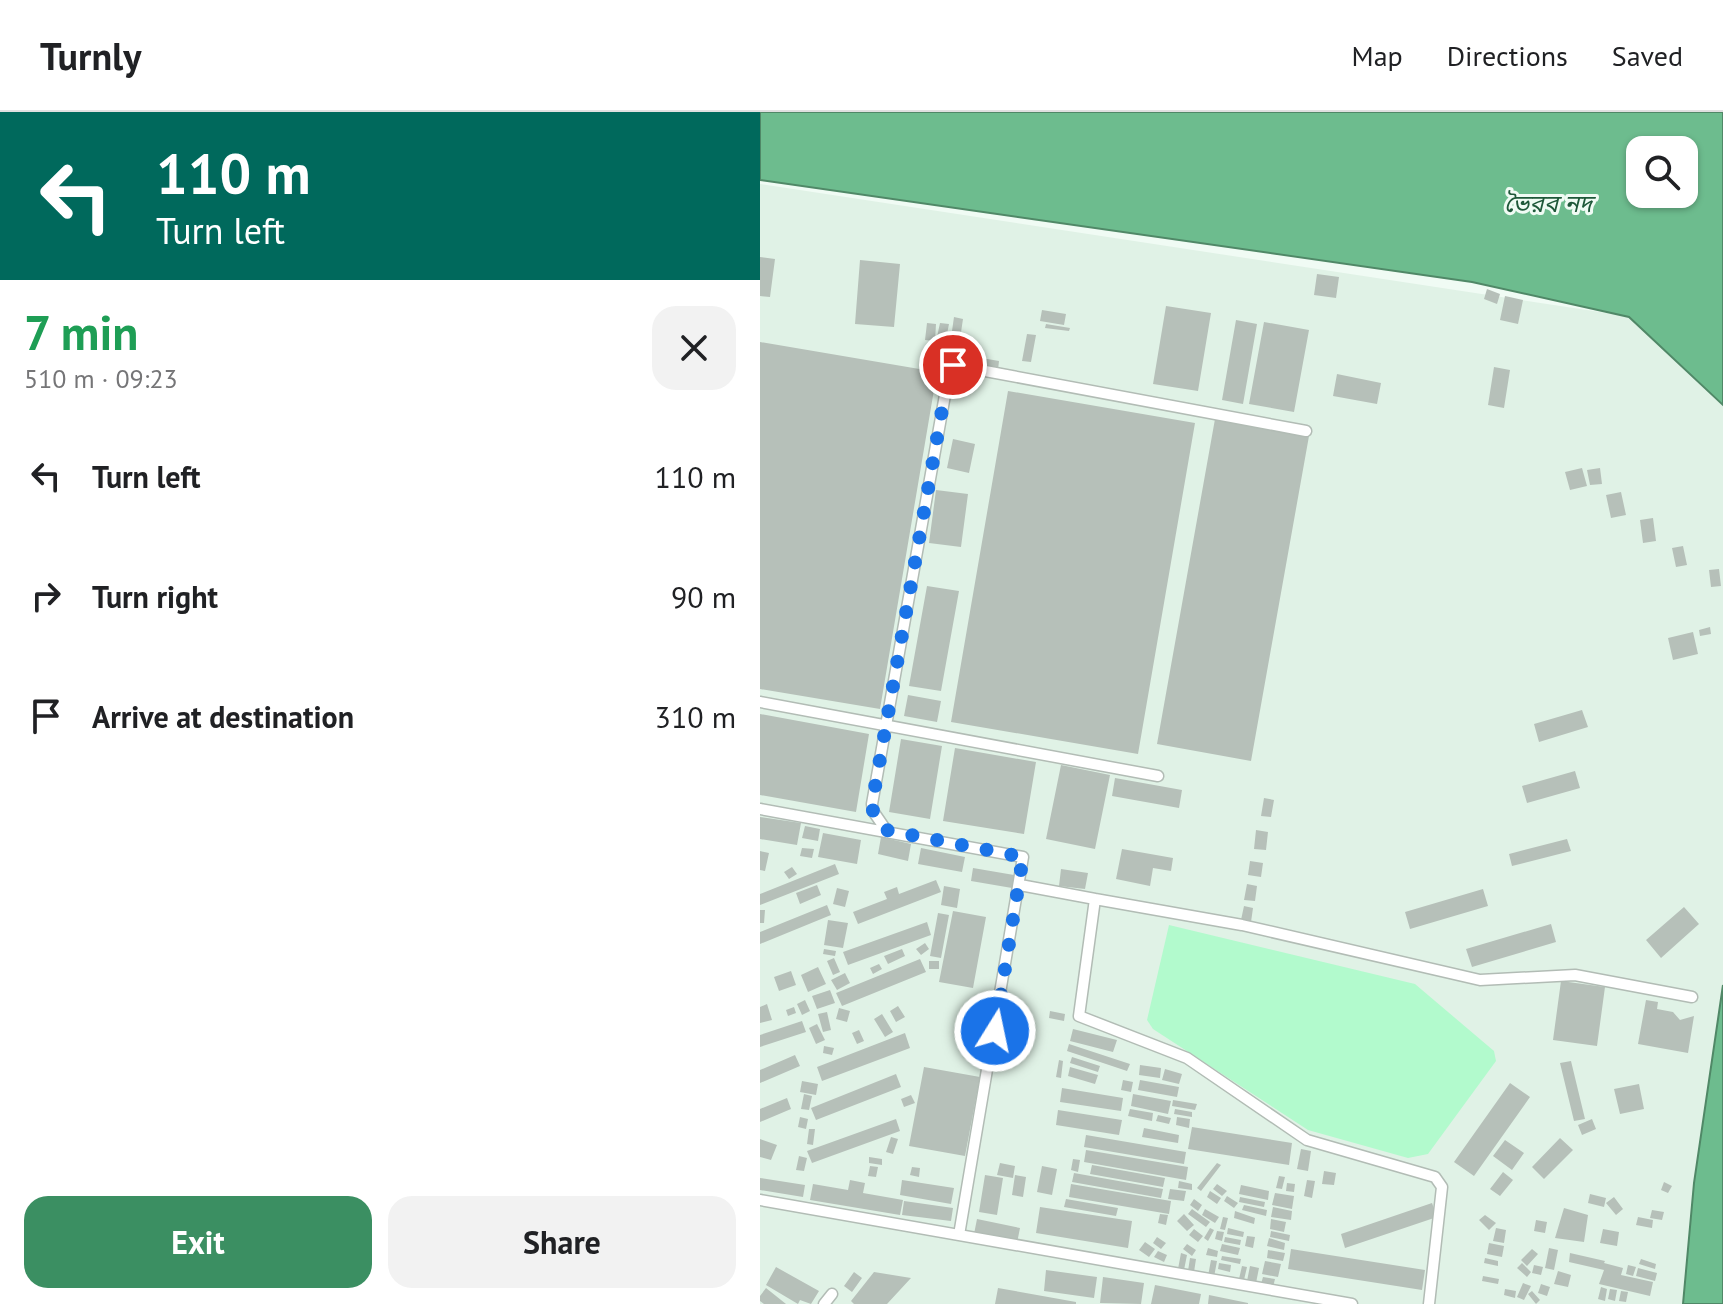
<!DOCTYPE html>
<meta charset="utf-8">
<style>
body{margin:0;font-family:"PT Sans","Noto Sans Bengali",sans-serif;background:#f2f2f2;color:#202124;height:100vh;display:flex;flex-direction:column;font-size:30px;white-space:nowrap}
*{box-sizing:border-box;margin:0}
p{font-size:26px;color:#757577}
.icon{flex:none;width:44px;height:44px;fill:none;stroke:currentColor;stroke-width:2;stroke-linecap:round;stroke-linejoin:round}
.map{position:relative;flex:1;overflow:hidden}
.drawer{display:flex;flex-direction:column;background:#fff;width:760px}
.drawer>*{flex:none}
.guide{background:#00695c;color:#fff;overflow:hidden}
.buttons{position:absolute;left:866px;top:24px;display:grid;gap:16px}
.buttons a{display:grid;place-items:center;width:72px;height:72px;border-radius:16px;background:#fff;box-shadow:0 2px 6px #0004;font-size:40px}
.pin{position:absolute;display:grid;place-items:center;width:68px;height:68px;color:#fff;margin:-34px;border:4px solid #fff;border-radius:50%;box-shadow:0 2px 8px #0007}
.me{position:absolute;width:88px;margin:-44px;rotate:10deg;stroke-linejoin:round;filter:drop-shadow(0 0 6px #0008)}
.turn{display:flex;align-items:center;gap:28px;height:168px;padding:0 24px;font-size:36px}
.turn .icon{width:104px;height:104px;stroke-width:2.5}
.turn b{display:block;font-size:56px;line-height:68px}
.round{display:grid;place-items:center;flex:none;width:84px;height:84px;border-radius:24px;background:#f2f2f2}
.head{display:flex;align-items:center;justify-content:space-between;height:136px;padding:0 24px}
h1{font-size:48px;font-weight:700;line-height:60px;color:#1e9e55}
.primary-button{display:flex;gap:16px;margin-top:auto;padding:16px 24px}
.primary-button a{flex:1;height:92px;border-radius:24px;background:#3b8f62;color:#fff;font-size:32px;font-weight:700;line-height:92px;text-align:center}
.primary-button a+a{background:#f2f2f2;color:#202124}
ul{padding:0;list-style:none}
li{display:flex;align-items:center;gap:24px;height:120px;padding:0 24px}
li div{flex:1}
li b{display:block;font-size:30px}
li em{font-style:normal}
header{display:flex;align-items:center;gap:48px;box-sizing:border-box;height:112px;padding:0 40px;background:#fff;border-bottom:2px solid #e0e0e0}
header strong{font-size:38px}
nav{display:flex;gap:44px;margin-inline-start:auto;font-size:28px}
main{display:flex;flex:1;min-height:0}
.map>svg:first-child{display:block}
</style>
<header>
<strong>Turnly</strong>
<nav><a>Map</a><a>Directions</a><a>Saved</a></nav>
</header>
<main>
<section class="drawer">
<div class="guide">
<div class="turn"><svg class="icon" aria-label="left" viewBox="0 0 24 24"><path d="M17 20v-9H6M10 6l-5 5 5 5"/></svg><div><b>110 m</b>Turn left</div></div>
</div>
<div class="head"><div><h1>7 min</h1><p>510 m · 09:23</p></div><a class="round"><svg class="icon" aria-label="close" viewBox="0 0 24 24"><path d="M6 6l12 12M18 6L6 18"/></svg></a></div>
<ul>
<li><svg class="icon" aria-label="left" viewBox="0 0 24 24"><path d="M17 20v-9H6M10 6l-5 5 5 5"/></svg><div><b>Turn left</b></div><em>110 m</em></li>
<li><svg class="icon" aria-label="right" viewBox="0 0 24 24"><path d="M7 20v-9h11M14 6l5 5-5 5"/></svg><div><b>Turn right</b></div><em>90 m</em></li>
<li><svg class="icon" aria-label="arrive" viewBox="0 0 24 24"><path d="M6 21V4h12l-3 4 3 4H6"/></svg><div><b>Arrive at destination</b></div><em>310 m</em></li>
</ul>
<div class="primary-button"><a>Exit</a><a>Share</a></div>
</section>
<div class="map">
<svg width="963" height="1192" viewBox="0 0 963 1192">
<rect width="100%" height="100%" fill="#f0fbf4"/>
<path fill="#e0f2e6" d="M0,72l873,133 90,88v580l-29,198 -8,121h-926z"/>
<path fill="#b2facd" d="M409,813l246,59 79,67 2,10 -68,93 -20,4 -100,-28 -155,-101 -6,-9z"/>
<path fill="#6dbc8e" stroke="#508867" stroke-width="2" fill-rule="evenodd" d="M0,0h963v293l-94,-88 -157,-35 -712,-102zM924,38v44h-44v-44z
M963,873v319h-40l11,-121z"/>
<path fill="#b6c0b9" d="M0,145l15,2 -5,38 -10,-1z
M100,148l40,4 -6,63 -39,-3z
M557,162l22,3 -3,21 -22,-3z
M727,177l13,5 -3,10 -13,-5z
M745,184l18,4 -5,24 -18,-4z
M406,194l45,7 -13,78 -45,-7z
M282,198l24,4 -2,11 -24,-4z
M194,205l9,2 -3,20 -9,-1z
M476,208l21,4 -14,80 -21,-4z
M504,210l45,8 -15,82 -45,-8z
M167,211l9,1 -1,17 -10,-1z
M180,211l9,1 -3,15 -9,-2z
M286,212l24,4 -1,3 -24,-3z
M267,222l9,1 -5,27 -9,-1z
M0,230l177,30 -57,337 -120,-20z
M204,243l35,6 -1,9 -36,-6z
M734,255l16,3 -6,38 -16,-3z
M577,262l44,9 -4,21 -44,-8z
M248,279l187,32 -57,331 -187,-32z
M455,307l94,17 -58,325 -94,-17z
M193,327l22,5 -6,29 -22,-5z
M822,356l5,18 -17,4 -5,-18z
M840,356l2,16 -12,1 -3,-15z
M176,378l32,4 -7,53 -32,-4z
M861,380l5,23 -15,3 -5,-23z
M893,406l3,23 -13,2 -3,-23z
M923,434l4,19 -11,2 -4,-19z
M959,457l2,17 -10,1 -2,-17z
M167,474l32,5 -18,100 -32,-5z
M950,515l1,7 -11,2 -1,-6z
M933,520l5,22 -25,6 -5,-22z
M148,583l33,6 -4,21 -33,-6z
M822,598l6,17 -49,15 -5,-18z
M0,602l109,20 -13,78 -96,-17z
M141,627l41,7 -12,73 -41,-7z
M195,636l81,14 -12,72 -81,-13z
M301,653l49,10 -15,74 -49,-10z
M815,659l5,17 -53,15 -5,-17z
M355,666l67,12 -3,18 -67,-12z
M504,686l10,2 -3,17 -10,-1z
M0,705l41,6 -4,22 -37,-6z
M45,714l15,3 -2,12 -16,-3z
M496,718l12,2 -2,18 -12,-1z
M63,721l38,7 -4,24 -39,-7z
M121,725l30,7 -3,17 -30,-7z
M807,727l4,12 -59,15 -3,-12z
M42,736l12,1 -2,9 -12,-2z
M161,736l44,9 -3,15 -44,-8z
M362,737l51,9 -2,13 -18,-3 -3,18 -34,-7z
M0,739l9,2 -4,18 -5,-1z
M490,749l13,2 -2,14 -13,-2z
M75,752l4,10 -79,31v-11z
M32,755l5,7 -8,5 -5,-7z
M213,756l41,7 -2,13 -41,-7z
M301,757l27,4 -3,16 -26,-3z
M176,768l5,12 -83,32 -5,-12 34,-13 -3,-7 13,-5 2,7z
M487,772l10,2 -2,15 -11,-1z
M57,773l4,10 -21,9 -4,-11z
M184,774l16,3 -3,19 -16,-3z
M77,776l12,3 -4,16 -12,-3z
M723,777l5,17 -78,23 -5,-17z
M67,793l4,10 -71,29v-12z
M484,794l9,2 -2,14 -10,-2z
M924,795l15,17 -38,34 -15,-18z
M0,798h5l-1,13h-4z
M193,799l33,6 -13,71 -34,-6z
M178,801l11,2 -8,43 -11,-2z
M68,808l20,3 -5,25 -19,-3z
M167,810l4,13 -83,30 -5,-13z
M791,812l5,18 -84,25 -6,-18z
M165,831l4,6 -8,6 -5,-6z
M64,837l12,2 -1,5 -12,-2z
M142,837l3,7 -17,8 -4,-8z
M74,846l6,14 -7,3 -6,-14z
M160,847l6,13 -84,34 -6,-13z
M169,849h10v8h-10z
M119,852l3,5 -9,5 -3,-6z
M58,855l8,17 -18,8 -7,-17z
M31,859l5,14 -17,6 -5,-14z
M85,861l5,10 -13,7 -6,-10z
M801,869l44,6 -8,59 -44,-6z
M70,878l5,13 -18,6 -5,-13z
M45,888l5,11 -8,4 -5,-11z
M886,888l12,2 -1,7 16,3 7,8 14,-4 -6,37 -50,-9z
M7,892l5,16 -12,3v-16z
M138,894l7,11 -9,5 -6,-11z
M34,895l2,6 -8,3 -2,-6z
M79,896l11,3 -3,11 -11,-3z
M290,899l15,3 -1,7 -15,-3z
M67,900l4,18 -8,2 -5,-18z
M122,902l11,18 -8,5 -11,-18z
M42,909l4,11 -46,15v-12z
M57,912l8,16 -9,4 -7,-16z
M313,917l44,11 -4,12 -43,-11z
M99,918l5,11 -7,3 -5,-11z
M145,921l5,15 -88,33 -5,-14z
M309,932l61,20 -3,7 -60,-20z
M64,934l10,2 -2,7 -9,-2z
M35,943l5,11 -40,17v-13z
M312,945l28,9 -2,6 -28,-9z
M299,948l4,1 -2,17 -5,-1z
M811,949l14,58 -11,2 -14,-58z
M380,953l21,3 -1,10 -21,-3z
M164,955l56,10 -15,79 -56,-10z
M310,955l28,8 -3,9 -27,-8z
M405,957l17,5 -3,10 -17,-4z
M136,962l5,13 -85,33 -5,-12z
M363,968l10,2 -2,10 -10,-2z
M380,968l39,7 -2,10 -39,-7z
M42,969l16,3 -2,11 -16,-3z
M750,971l20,14 -56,79 -20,-14z
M879,972l5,25 -24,5 -6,-25z
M302,976l61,10 -2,13 -61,-9z
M44,982l8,2 -3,14 -8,-1z
M373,982l38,7 -3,13 -37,-8z
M151,983l4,8 -11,4 -3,-8z
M27,986l4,11 -31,13v-13z
M413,988l24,4 -2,6 -23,-4z
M370,997l23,4 -1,8 -24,-5z
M415,997l17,3v5l-18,-3z
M298,998l64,10 -3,15 -63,-10z
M398,1003l13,3 -2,6 -13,-3z
M40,1005l8,2 -2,10 -8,-2z
M417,1005l13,2 -1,9 -13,-3z
M136,1007l4,12 -88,32 -5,-12z
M832,1007l4,10 -14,6 -4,-10z
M432,1015l100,16 -3,22 -101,-16z
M384,1016l35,7 -1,8 -36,-6z
M49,1017h6l-2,16 -6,-1z
M326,1023l100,17 -2,12 -100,-17z
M131,1025l7,2 -5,15 -7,-2z
M800,1026l13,12 -29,29 -12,-12z
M0,1027l17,6 -6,15 -11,-3z
M745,1028l19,13 -12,17 -19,-14z
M541,1037l10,2 -3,20 -11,-2z
M326,1038l102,17 -2,13 -102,-18z
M39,1044l8,2 -3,13 -8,-1z
M109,1045l13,2v6l-13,-2z
M313,1047l7,1 -2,12 -7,-2z
M240,1051l15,3 -2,12 -16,-3z
M457,1051l4,2 -20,26 -4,-3z
M332,1053l73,13 -2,9 -73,-13z
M110,1054l8,1 -2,10 -8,-1z
M282,1054l15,3 -5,26 -15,-3z
M152,1055l8,1 -1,9 -9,-2z
M564,1059l12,2 -2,12 -12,-1z
M743,1060l10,8 -13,16 -10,-7z
M314,1061l89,16 -2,9 -89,-16z
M225,1063l18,3 -6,37 -18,-3z
M255,1063l11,2 -3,20 -11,-2z
M519,1064l6,1 -3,12 -6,-1z
M0,1066l45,7 -2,12 -43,-7z
M90,1068l15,3 -2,10 40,7 -3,15 -90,-15 3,-16 35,6z
M142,1068l52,8 -3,16 -51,-9z
M547,1068l8,1 -3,17 -8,-2z
M419,1069l13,3v6l-14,-2z
M904,1070l8,4 -4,7 -7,-3z
M527,1071l8,1 -1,8 -8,-1z
M311,1072l100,17 -2,13 -100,-17z
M457,1072l10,7 -5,5 -9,-7z
M481,1073l28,6 -1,9 -29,-6z
M410,1077l16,2 -2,10 -16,-2z
M450,1079l11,7 -4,6 -10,-7z
M515,1081l19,3 -2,13 -20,-4z
M830,1082l16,4 -2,9 -16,-4z
M467,1084l11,7 -4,5 -10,-7z
M480,1085l25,5 -1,5 -25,-5z
M854,1085l9,12 -7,6 -10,-12z
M306,1087l52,9 -2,8 -52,-9z
M434,1087l8,6 -4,6 -8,-6z
M144,1089l49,7 -2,13 -49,-6z
M672,1091l5,14 -92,31 -4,-14z
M484,1093l23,5 -1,6 -24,-6z
M280,1095l92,14 -4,27 -92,-15z
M513,1095l19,4 -1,9 -20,-3z
M804,1096l24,7 -4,27 -29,-4z
M432,1097l18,13 -4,5 -18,-13z
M445,1097l14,8 -4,6 -13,-8z
M892,1098l12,2 -2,8 -12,-2z
M475,1099l20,7 -1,6 -20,-6z
M400,1102l8,1 -2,10 -8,-2z
M424,1102l10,11 -7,6 -10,-10z
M725,1103l11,8 -7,7 -10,-10z
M463,1105l5,1 -3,12 -5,-1z
M878,1105l15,3 -1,8 -16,-3z
M217,1107l43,9 -3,15 -43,-9z
M511,1107l15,3 -2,10 -14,-3z
M776,1108l11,2 -2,11 -11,-2z
M450,1116l4,2 -6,11 -4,-3z
M468,1116l16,4 -1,5 -16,-3z
M736,1116l10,2 -2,13 -11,-2z
M434,1117l9,7 -5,6 -9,-7z
M843,1117l16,3 -2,14 -17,-3z
M457,1119l7,1 -2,9 -7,-2z
M511,1119l19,4 -1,6 -19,-4z
M487,1124l8,1 -2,11 -8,-2z
M397,1125l9,6 -5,6 -8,-6z
M465,1125l16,3 -1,5 -16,-3z
M509,1126l16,5 -1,7 -17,-4z
M385,1130l10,7 -6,8 -10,-7z
M729,1131l15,3 -2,11 -15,-3z
M427,1132l9,6 -4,6 -9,-7z
M462,1132l18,4 -2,7 -18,-4z
M448,1136l10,3 -1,6 -11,-2z
M789,1136l9,2 -4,20 -9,-2z
M531,1137l134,21 -3,20 -134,-21z
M772,1137l6,5 -11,12 -6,-6z
M508,1138l17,3 -2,8 -16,-3z
M398,1139l9,4 -3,7 -10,-5z
M421,1141l6,2 -3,15 -6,-1z
M810,1141l35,8 -1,2 19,5 -2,7 32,7 -3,14 -51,-12 5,-14 -35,-8z
M462,1144l19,3 -1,5 -19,-4z
M430,1146l6,1 -2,13 -6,-1z
M725,1146l13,3v5l-14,-3z
M881,1147l15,5 -1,5 -16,-5z
M451,1148l6,1 -3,16 -6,-1z
M505,1149l16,3 -3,13 -16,-3z
M459,1151l12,2 -1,7 -12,-3z
M762,1151l9,9 -4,5 -10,-9z
M774,1153l9,2 -2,8 -9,-2z
M868,1153l8,2 -3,9 -7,-2z
M482,1154l5,1 -3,13 -5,-1z
M490,1154l9,2 -3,15 -9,-2z
M16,1155l43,24 -8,13 -11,-4 -2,4 -32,-19z
M878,1156l19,5 -2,8 -19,-5z
M286,1158l51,7 -3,21 -50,-7z
M798,1159l13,4 -3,12 -14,-3z
M94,1160l8,6 -10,14 -8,-6z
M114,1160l37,6 -24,26h-33l-3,-3z
M723,1164l16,3 -1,5 -16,-3z
M343,1165l41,6 -3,21 -41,-1z
M503,1165l12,2 -2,8 -12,-3z
M763,1171l8,3 -7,14 -7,-3z
M781,1172l9,3 -3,9 -9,-3z
M395,1173l46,9 -2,10h-48z
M841,1175l6,2 -2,12 -7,-2z
M6,1176l20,16h-22l-4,-3v-5z
M238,1176l78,14v2h-81z
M745,1177l11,2 -1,7 -11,-3z
M850,1177l7,1 -2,11 -7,-2z
M772,1179l8,9 -4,4 -8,-10z
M861,1179l7,1 -2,10 -7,-1z
M449,1183l39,8v1h-40z"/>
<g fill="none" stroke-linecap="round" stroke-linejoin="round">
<g stroke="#b2bcb5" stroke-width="13">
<path id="minor" d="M0,590l398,74
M0,697l263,48 -64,378
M126,718l-13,-19 -1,-7 78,-437 3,-2 353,66
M260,773l75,14 -16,117 108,42 120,82 128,37 7,10 -13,117
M335,787l147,26 238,55 95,-5 117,22
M0,1088l592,104
M64,1192l8,-10"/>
</g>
<use href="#minor" stroke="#fff" stroke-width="10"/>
</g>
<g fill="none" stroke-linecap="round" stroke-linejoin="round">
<path stroke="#1a73e8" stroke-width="14" stroke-dasharray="0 25.2" d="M193,253l-4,6 -77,433 1,7 13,19 137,27 -28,174"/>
</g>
<g text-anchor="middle" stroke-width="6" stroke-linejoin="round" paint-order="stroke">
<g font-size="24" font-style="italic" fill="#1e5839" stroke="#f0fbf4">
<text x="788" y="100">ভৈরব নদ</text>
</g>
</g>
</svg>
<div class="buttons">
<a><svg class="icon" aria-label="search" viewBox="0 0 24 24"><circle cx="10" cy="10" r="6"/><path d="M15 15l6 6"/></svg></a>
</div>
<div class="pin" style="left:193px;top:253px;background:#d93025"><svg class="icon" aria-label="arrive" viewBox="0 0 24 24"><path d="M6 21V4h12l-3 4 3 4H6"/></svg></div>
<svg class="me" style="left:235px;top:919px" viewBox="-20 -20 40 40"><circle r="17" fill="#1a73e8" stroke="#fff" stroke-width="3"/><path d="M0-11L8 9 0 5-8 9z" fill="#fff"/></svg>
</div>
</main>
